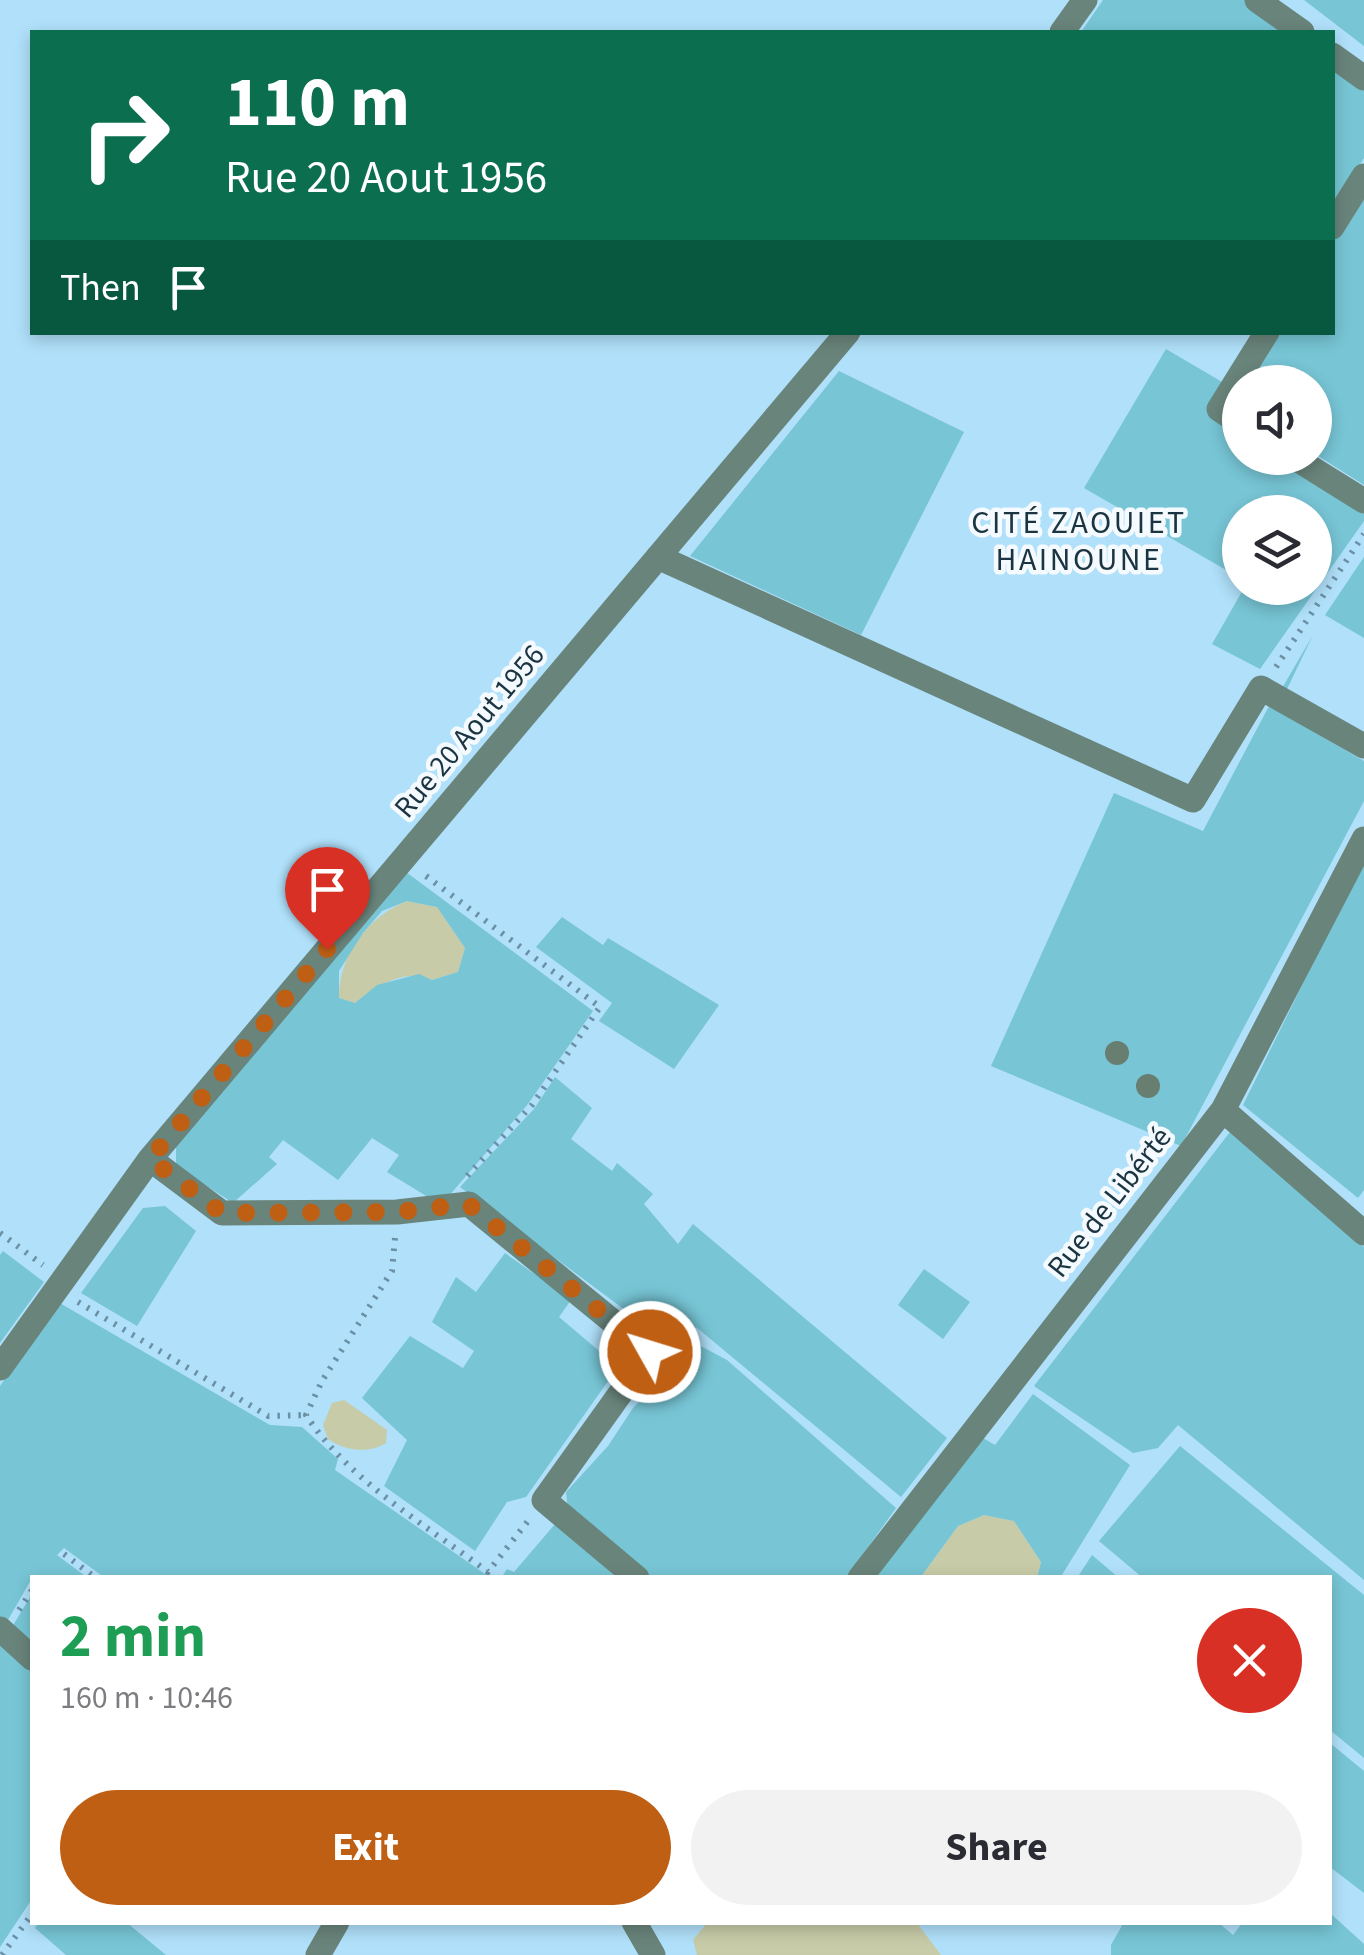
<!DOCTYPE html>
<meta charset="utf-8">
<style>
body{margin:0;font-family:"Source Sans 3",sans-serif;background:#f2f2f3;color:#2b2b33;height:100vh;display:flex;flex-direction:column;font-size:38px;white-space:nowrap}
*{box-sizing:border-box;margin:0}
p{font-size:32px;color:#7c7c81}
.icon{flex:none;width:55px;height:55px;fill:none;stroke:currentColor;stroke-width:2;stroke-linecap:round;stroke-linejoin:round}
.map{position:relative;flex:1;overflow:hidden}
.panel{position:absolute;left:30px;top:1575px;width:1302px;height:350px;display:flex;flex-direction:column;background:#fff;border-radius:0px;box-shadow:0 5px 15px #0003}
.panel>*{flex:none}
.top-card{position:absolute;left:30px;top:30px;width:1305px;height:305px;border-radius:0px;box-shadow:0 5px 15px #0003;background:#0b6e4f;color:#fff;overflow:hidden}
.fabs{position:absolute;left:1222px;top:365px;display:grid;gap:20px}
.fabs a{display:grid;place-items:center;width:110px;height:110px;border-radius:50%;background:#fff;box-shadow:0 5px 15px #0003;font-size:50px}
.pin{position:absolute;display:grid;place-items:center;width:85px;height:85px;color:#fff;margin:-102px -42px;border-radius:50% 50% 50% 0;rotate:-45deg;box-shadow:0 0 10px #0007}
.pin .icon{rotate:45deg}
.me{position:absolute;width:110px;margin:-55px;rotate:309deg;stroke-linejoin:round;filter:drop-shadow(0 0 8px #0008)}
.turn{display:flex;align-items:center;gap:35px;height:210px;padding:0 30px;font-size:45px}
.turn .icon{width:130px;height:130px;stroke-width:2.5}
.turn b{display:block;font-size:70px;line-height:85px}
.then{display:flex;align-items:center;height:95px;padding:0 30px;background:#0003;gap:20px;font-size:38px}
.round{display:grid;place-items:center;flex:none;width:105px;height:105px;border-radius:52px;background:#f2f2f3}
.headline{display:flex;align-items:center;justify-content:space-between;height:170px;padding:0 30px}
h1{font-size:60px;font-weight:700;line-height:75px;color:#1e9e55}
.button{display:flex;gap:20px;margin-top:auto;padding:20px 30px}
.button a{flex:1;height:115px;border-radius:60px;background:#be5f14;color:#fff;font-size:40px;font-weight:700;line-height:115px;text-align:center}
.button a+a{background:#f2f2f3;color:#2b2b33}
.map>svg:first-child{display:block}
</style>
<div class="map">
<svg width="1364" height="1955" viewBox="0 0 1364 1955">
<rect width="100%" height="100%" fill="#b0e0fa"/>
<path fill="#c7cba7" d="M407,901l30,6 28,41 -7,24 -26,8c-27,-12 -56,6 -77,23l-16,-5c0,-44 29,-81 68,-97z
M344,1400l43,30 -1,13c-18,11 -41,8 -58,-4l-5,-14 9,-22z
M984,1515l30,6 27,41 -4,15 -117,1 38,-52z
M707,1923h210l24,32h-244l-4,-15z"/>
<path fill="#77c5d5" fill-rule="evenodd" d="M1103,0h144l46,32h-212z
M1304,0h60v46z
M1332,60l32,22v76l-32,52z
M1364,191v294l-49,-31v-72h-74l32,-50h59v-92z
M1166,349l63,37 11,48v24h38l86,53v10l-104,148 -48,-25 32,-56h71v-76h-75v66l-156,-90z
M839,371l125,61 -103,203 -171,-79z
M1364,557v81l-39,-23z
M1313,635l-26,54 -6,1z
M1269,706l95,55v40l-183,345 -190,-80 123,-273 89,38z
M1364,860v330l-6,8 -115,-93z
M406,872l187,139 -65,93 -87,101 -54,-33 12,-17 -27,-17 -34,42 -55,-40 -14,17 8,7 -44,39 -57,-37v-21zM407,901l30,6 28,41 -7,24 -26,8 -13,-6 -42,11 -22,18 -16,-5v-27l24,-38 19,-22z
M562,917l41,28 5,-7 111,67 -45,64 -75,-48 13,-18 -76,-56z
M555,1077l37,31 -21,31 41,32 5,-8 36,31 -9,10 34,40 15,-20 254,214 -46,59 -205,-170 -20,21 -216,-161 74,-78z
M1230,1132l134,115v333l-186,-155 -20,23 -25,5 -99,-67z
M165,1206l31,25 -59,95 -56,-33 62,-85z
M3,1251l41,31 -44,61v-88z
M505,1253l66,47 -12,17 59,50 -92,130 -19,5 -32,49 -91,-65 23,-46 -45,-42 48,-62 53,32 11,-17 -42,-29 24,-45 20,15z
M924,1269l46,33 -27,37 -45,-34z
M58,1302l212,123 32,2 36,32 -3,11 156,108h-386l-41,-30 -7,7 31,23h-56l-28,49 -4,-3v-238z
M695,1343l32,17 169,148 -50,70h-195l-83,-67 -2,-19 42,-46 25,-38z
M1033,1394l97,71 -70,113h-23l4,-16 -27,-41 -30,-6 -26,11 -38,52h-51l107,-144 19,11z
M1180,1446l184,149v163l-34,-28v-152h-187l-44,-37z
M555,1524l63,54h-117l6,-9 7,3z
M1092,1555l27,23h-42z
M32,1594v57l-23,-19z
M0,1639l32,27v233l-32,48z
M1330,1743l34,28v122l-34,-26z
M1330,1913l34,31v11h-253v-10l13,-23h94l15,13 10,-13h87z
M39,1922h87l40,33h-100l-31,-27z"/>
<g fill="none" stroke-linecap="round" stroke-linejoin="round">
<path stroke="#6b90a4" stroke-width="6" stroke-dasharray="2.5 8" stroke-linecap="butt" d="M1276,667l88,-133
M426,876l174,131 -68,98 -65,71
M0,1233l43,32
M395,1238l-3,33 -70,110 -16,34c43,66 120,110 182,157l40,-51
M78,1302l190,114 38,-1
M64,1554l32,24
M19,1610l13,-20
M2,1955l30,-41"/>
<path stroke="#69847b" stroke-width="25" d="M1257,0l45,32
M1062,32l23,-32
M1332,55l32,23
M1332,227l32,-51
M1240,423l-21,-14 48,-77
M1295,458l69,43
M658,557l535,243 68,-112 103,58
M1223,1110l141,123
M150,1159l72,54 175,-1 72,-8 181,148 -106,148 93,78
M0,1368l150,-209 698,-827
M860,1578l363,-468 141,-271
M0,1629l32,29
M634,1922l19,33
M318,1955l19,-33"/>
</g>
<g fill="#687e70">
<circle cx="1117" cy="1053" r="12"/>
<circle cx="1148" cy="1086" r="12"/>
</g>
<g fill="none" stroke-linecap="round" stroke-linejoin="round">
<path stroke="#be5f14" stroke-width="18" stroke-dasharray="0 32.4" d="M327,949l-177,210 72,54 175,-1 71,-8 182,148"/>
</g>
<g text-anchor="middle" stroke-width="9" stroke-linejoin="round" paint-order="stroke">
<g font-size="30" fill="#1b3441" stroke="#f4fafe">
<text transform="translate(469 731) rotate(-50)" y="10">Rue 20 Aout 1956</text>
<text transform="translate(1109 1202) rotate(-52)" y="10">Rue de Libérté</text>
</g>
<g font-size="32" letter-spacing="2.5" fill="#1b3441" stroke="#f4fafe">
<text x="1079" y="533">CITÉ ZAOUIET<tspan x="1079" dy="37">HAINOUNE</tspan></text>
</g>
</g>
</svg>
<div class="fabs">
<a><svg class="icon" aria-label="sound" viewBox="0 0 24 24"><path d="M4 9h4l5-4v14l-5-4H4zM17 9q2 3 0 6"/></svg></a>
<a><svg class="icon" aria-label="layers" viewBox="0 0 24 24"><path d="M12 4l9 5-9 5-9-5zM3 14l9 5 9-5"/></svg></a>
</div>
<div class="pin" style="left:327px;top:949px;background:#d93025"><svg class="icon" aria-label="arrive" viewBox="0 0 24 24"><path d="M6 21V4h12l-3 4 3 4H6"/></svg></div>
<svg class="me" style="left:650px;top:1352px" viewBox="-20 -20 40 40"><circle r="17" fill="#be5f14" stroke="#fff" stroke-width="3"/><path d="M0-11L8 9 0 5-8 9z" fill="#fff"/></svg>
<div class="top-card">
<div class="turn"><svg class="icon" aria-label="right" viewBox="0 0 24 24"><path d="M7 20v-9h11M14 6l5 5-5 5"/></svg><div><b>110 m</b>Rue 20 Aout 1956</div></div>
<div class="then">Then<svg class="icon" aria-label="arrive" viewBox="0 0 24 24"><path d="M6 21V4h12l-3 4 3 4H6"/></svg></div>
</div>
<section class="panel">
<div class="headline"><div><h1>2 min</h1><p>160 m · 10:46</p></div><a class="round" style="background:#d93025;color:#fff"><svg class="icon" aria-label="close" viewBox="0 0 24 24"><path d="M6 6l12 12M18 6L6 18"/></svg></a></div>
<div class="button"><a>Exit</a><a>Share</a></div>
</section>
</div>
